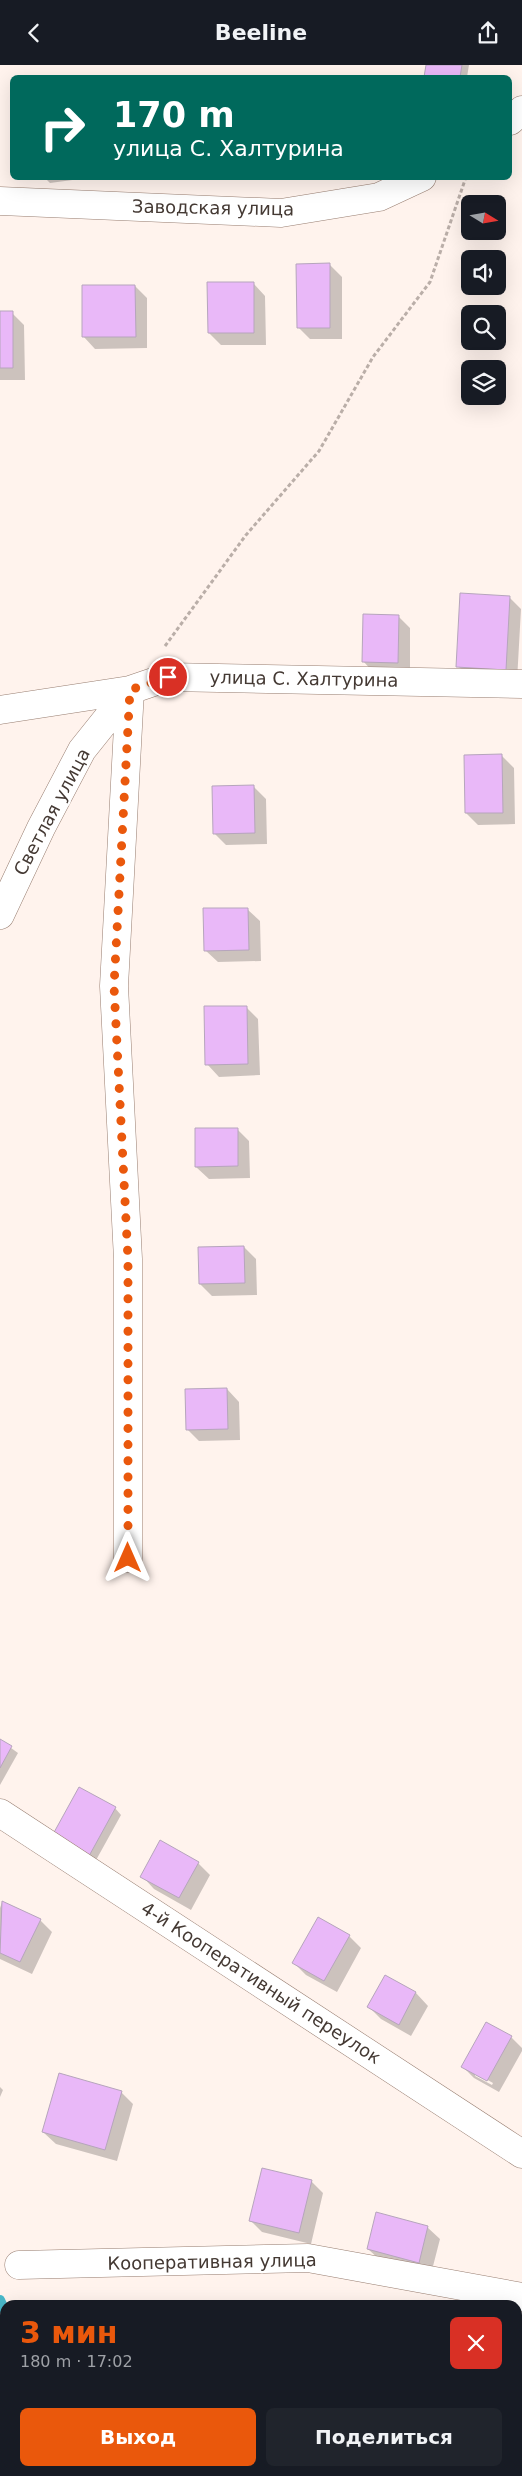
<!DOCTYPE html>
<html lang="ru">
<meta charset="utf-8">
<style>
body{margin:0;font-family:"DejaVu Sans",sans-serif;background:#20242c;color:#f1f3f6;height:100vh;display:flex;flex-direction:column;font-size:19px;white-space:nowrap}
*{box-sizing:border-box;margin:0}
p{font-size:16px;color:#9ea1a6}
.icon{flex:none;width:28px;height:28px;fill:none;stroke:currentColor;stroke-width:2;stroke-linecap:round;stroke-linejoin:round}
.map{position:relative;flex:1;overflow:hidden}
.side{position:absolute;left:0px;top:2235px;width:522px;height:176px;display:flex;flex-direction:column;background:#171b24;border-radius:15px 15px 0 0;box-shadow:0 5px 20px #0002}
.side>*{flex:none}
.guide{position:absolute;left:10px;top:10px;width:502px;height:105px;border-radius:8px;box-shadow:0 5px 20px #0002;background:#00695c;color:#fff;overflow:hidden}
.needle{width:32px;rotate:101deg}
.fabs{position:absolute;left:461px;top:130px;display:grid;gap:10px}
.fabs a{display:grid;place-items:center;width:45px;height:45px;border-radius:8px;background:#171b24;box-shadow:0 5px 20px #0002;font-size:25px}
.pin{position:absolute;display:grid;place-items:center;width:42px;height:42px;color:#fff;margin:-21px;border:2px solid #fff;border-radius:50%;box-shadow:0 1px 5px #0007}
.me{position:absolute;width:55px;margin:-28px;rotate:0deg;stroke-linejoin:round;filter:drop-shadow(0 0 4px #0008)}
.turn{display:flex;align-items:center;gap:18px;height:105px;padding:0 20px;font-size:22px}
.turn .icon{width:65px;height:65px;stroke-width:2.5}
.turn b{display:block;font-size:35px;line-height:42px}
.round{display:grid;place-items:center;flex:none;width:52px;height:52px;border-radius:8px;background:#20242c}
.headline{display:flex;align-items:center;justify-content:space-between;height:85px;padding:0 20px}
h1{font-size:30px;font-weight:600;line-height:38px;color:#ea580c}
.action{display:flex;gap:10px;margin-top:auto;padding:10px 20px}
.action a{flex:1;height:58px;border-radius:8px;background:#ea580c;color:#fff;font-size:20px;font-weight:600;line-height:58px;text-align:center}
.action a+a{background:#20242c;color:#f1f3f6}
header{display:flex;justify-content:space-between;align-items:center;height:65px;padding:0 20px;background:#171b24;font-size:22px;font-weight:600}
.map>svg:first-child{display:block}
</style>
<header><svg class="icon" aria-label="back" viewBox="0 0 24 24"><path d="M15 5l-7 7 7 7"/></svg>Beeline<svg class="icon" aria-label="share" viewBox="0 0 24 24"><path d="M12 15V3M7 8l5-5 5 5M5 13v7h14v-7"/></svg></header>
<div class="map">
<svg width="522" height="2411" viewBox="0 0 522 2411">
<rect width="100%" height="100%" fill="#fff3ed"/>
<path fill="#0003" fill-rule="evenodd" d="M427,0h42l-2,12h-42z
M44,112h51l-45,6z
M330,200l12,12v62h-32l-12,-12z
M253,218l12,13 1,49h-45l-12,-12z
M135,221l12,12v50l-52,1 -12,-13z
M0,248h12l12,12 1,55h-25z
M509,532l12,12 -4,72 -47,-3 -12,-12z
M398,551l12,12v46h-35l-12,-13z
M502,691l12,12 1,56 -37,1 -12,-12z
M254,722l12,12 1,45 -41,1 -12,-12z
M247,844l13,12 1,40 -43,1 -13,-12z
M246,942l12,12 2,56 -41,2 -12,-13z
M237,1064l12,12 1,37 -41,1 -13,-12z
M244,1182l12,12 1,36 -45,1 -12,-12z
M227,1324l12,13 1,38 -41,1 -12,-12z
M0,1675l18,13 -18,32z
M115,1743l6,7 -26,47 -35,-20z
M198,1798l12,12 -19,35 -37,-21 -12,-13z
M2,1837l38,18 12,12 -20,42 -32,-15v-51z
M349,1871l12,12 -24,44 -31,-17 -12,-12z
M385,1912l31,16 12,13 -17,30 -30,-17 -12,-12z
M511,1972l11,11v3l-23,41 -25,-14 -12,-12zM475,2008l18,10 -1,2 -17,-9z
M0,2022l3,3 -3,7z
M121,2027l12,12 -16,57 -61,-17 -13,-12z
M311,2116l12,12 -12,51 -49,-12 -12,-12z
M427,2162l13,12 -9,35 -50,-13 -13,-12z
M518,2305l4,1v63l-4,-2z"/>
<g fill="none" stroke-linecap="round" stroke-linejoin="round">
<path stroke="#49b8c9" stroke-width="10" d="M0,2235l5,11
M258,2406l11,5
M59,2411l7,-5"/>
</g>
<path fill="#e9b8f8" stroke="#b6a5bc" d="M426,0h36l-2,12h-36z
M330,198v65h-33l-1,-64z
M207,217h47v51h-46z
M82,220h53l1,52h-54z
M0,246h13v57h-13z
M460,528l50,3 -4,74 -50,-3z
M363,549l36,1 -1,48 -36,-1z
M502,689l1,59h-38l-1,-58z
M254,720l1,48 -42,1 -1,-48z
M203,843h45l1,42 -45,1z
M204,941h43l1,58 -43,1z
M195,1063h43v38l-43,1z
M244,1181l1,37 -46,1 -1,-37z
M227,1323l1,41 -42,1 -1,-41z
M0,1674l12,7 -12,22z
M79,1722l37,20 -27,49 -37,-20z
M160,1775l39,22 -20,36 -39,-21z
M2,1836l39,18 -21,43 -20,-9z
M318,1852l32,18 -26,46 -32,-18z
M385,1910l31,17 -17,33 -32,-18z
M486,1957l26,14 -25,45 -26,-14z
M59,2008l63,18 -17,59 -63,-18z
M262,2103l50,12 -13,53 -50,-12z
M376,2147l52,14 -9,37 -52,-14z
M518,2304l4,1v36l-4,18z"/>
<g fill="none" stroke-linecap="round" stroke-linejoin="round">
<g stroke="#987e71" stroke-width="29">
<path id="minor" d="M510,56l12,-11
M0,136l281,12 98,-16 43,-20
M0,645l130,-20 38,-13 354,7
M0,850l41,-87 41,-78 48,-60
M128,1493v-299l-14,-273 16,-296
M0,1748l522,341
M19,2200l289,-7 214,39"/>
</g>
<path stroke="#baaea8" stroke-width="3" stroke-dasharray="4 2.5" stroke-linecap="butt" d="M165,581l81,-111 73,-84 54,-94 57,-75 36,-105"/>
<use href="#minor" stroke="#fff" stroke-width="28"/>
</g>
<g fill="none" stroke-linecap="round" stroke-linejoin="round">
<path stroke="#ea580c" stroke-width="9" stroke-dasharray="0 16.2" d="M128,1493v-299l-14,-273 16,-296 38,-13"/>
</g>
<g text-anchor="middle" stroke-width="4.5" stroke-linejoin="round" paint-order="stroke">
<g font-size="18" fill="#443933" stroke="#fff">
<text transform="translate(213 143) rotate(1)" y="6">Заводская улица</text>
<text transform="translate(304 614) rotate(1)" y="6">улица С. Халтурина</text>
<text transform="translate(52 747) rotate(-62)" y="6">Светлая улица</text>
<text transform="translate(261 1918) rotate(33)" y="6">4-й Кооперативный переулок</text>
<text transform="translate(212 2197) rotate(-1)" y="6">Кооперативная улица</text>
</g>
</g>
</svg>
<div class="fabs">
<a><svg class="needle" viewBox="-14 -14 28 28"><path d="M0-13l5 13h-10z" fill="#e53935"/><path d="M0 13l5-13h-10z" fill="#9ea1a6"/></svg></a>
<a><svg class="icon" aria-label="sound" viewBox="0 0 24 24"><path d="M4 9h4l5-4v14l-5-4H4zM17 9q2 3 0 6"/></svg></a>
<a><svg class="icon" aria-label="search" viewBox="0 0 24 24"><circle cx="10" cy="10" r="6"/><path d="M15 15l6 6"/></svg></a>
<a><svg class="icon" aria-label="layers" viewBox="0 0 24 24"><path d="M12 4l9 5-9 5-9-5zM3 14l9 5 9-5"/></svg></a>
</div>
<div class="pin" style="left:168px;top:612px;background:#d93025"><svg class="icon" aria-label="arrive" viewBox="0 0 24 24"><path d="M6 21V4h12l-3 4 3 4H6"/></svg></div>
<svg class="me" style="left:128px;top:1493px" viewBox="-20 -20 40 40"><path d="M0-17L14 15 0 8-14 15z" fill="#ea580c" stroke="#fff" stroke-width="4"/></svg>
<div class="guide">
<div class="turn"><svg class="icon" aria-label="right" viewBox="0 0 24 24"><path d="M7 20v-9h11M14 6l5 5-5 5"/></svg><div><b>170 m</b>улица С. Халтурина</div></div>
</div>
<section class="side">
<div class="headline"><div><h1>3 мин</h1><p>180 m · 17:02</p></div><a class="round" style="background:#d93025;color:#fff"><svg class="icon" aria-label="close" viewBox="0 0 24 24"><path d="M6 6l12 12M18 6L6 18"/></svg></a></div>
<div class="action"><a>Выход</a><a>Поделиться</a></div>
</section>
</div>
